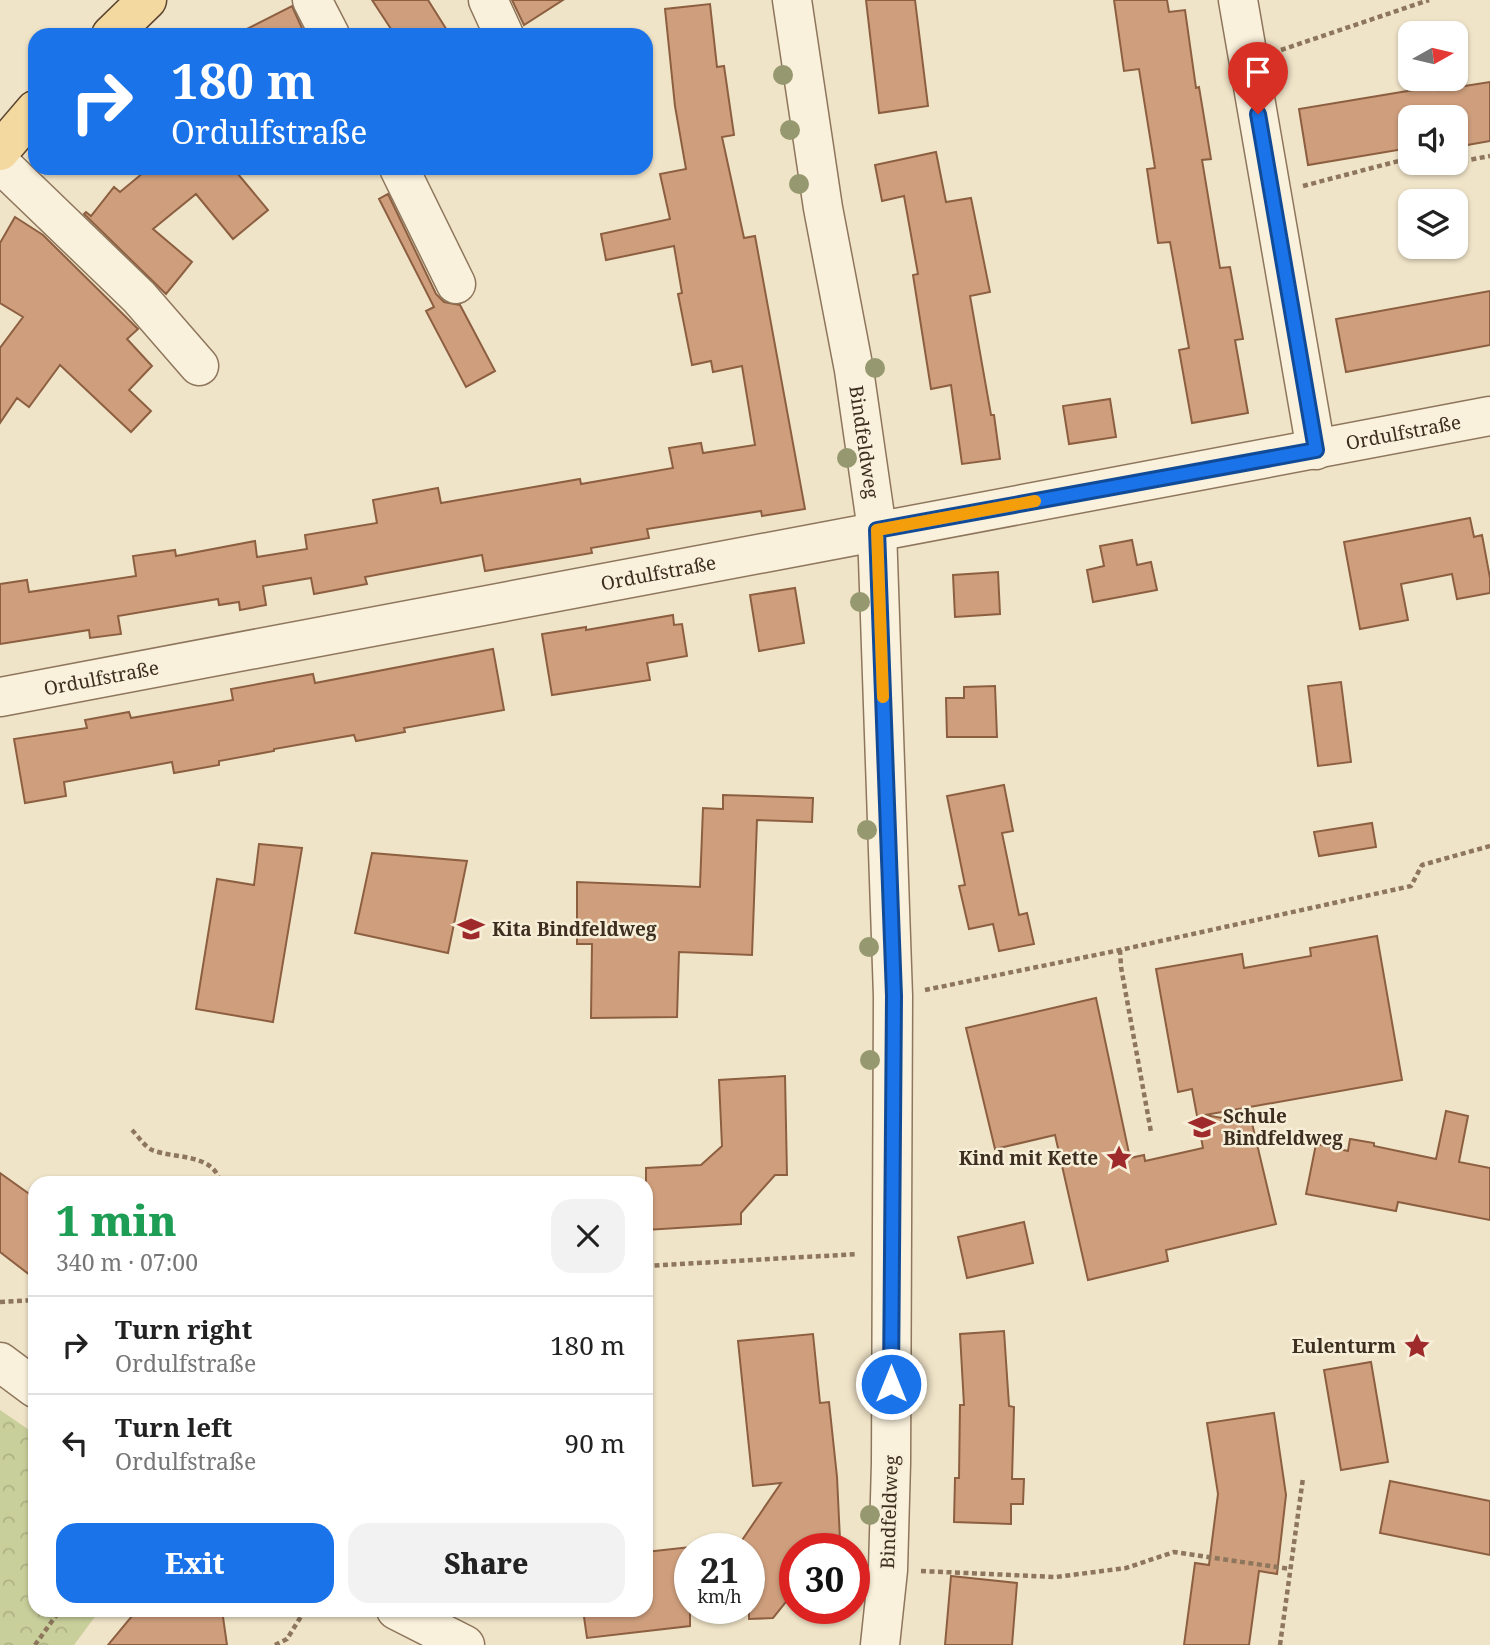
<!DOCTYPE html>
<meta charset="utf-8">
<style>
body{margin:0;font-family:"Noto Serif",serif;background:#f2f2f2;color:#222;height:100vh;display:flex;flex-direction:column;font-size:26px;white-space:nowrap}
*{box-sizing:border-box;margin:0}
p{font-size:23px;color:#767676}
.icon{flex:none;width:38px;height:38px;fill:none;stroke:currentColor;stroke-width:2;stroke-linecap:round;stroke-linejoin:round}
.map{position:relative;flex:1;overflow:hidden}
.drawer{position:absolute;left:28px;top:1176px;width:625px;height:441px;display:flex;flex-direction:column;background:#fff;border-radius:21px;box-shadow:0 2px 5px #0004}
.drawer>*{flex:none}
.banner{position:absolute;left:28px;top:28px;width:625px;height:147px;border-radius:21px;box-shadow:0 2px 5px #0004;background:#1a73e8;color:#fff;overflow:hidden}
.needle{width:46px;rotate:82deg}
.controls{position:absolute;left:1398px;top:21px;display:grid;gap:14px}
.controls a{display:grid;place-items:center;width:70px;height:70px;border-radius:14px;background:#fff;box-shadow:0 2px 5px #0004;font-size:35px}
.speed{position:absolute;left:674px;top:1533px;display:flex;gap:14px;font-size:35px;font-weight:700;text-align:center}
.speed>*{display:grid;place-content:center;width:91px;height:91px;border-radius:50%;background:#fff;box-shadow:0 2px 5px #0004;line-height:1}
.speed small{font-size:18px;font-weight:400}
.speed .limit{border:10px solid #d22;background:#fff;color:#111}
.pin{position:absolute;display:grid;place-items:center;width:60px;height:60px;color:#fff;margin:-72px -30px;border-radius:50% 50% 50% 0;rotate:-45deg;box-shadow:0 0 7px #0007}
.pin .icon{rotate:45deg}
.me{position:absolute;width:77px;margin:-38px;rotate:0deg;stroke-linejoin:round;filter:drop-shadow(0 0 5px #0008)}
.turn{display:flex;align-items:center;gap:24px;height:147px;padding:0 28px;font-size:32px}
.turn .icon{width:91px;height:91px;stroke-width:2.5}
.turn b{display:block;font-size:49px;line-height:60px}
.round{display:grid;place-items:center;flex:none;width:74px;height:74px;border-radius:21px;background:#f2f2f2}
.headline{display:flex;align-items:center;justify-content:space-between;height:119px;padding:0 28px}
h1{font-size:42px;font-weight:800;line-height:52px;color:#1e9e55}
.primary-button{display:flex;gap:14px;margin-top:auto;padding:14px 28px}
.primary-button a{flex:1;height:80px;border-radius:21px;background:#1a73e8;color:#fff;font-size:28px;font-weight:800;line-height:80px;text-align:center}
.primary-button a+a{background:#f2f2f2;color:#222}
ul{padding:0;list-style:none}
li{display:flex;align-items:center;gap:21px;height:98px;padding:0 28px;border-top:2px solid #e0e0e0}
li div{flex:1}
li b{display:block;font-size:26px}
li em{font-style:normal}
.map>svg:first-child{display:block}
</style>
<div class="map">
<svg width="1490" height="1645" viewBox="0 0 1490 1645">
<defs>
<pattern id="forest-crowns" width="20" height="18" patternUnits="userSpaceOnUse" patternTransform="scale(1.75)"><rect width="20" height="18" fill="#c9cf9b"/><path d="M2 6a3 3 0 1 1 6 0M12 15a3 3 0 1 1 6 0" fill="none" stroke="#aeb285"/></pattern>
</defs>
<rect width="100%" height="100%" fill="#f0e4c8"/>
<path fill="url(#forest-crowns)" d="M0,1410l35,24v176h65l-26,35h-74z"/>
<path fill="#cf9f7d" stroke="#8d5f41" stroke-width="2" d="M372,0h56l22,35h-55z
M512,0h51l-39,25z
M866,0h49l13,106 -49,7z
M1114,0h53l2,12 16,-2 11,78 3,-1 12,72 -9,1 18,108 10,-1 13,72 -8,1 13,73 -56,10 -13,-73 10,-2 -19,-106 -12,1 -11,-74 8,-1 -16,-99 -15,2z
M710,4l7,63 7,-1 10,69 -12,2 22,101 11,-2 50,273 -43,7 -1,-5 -114,18 2,9 -58,10 1,5 -107,18 -3,-16 -117,22 2,7 -53,10 -3,-16 -48,8 3,19 -26,5 -1,-8 -20,3 -1,-6 -100,17 3,18 -31,4 -1,-8 -89,14v-60l27,-4 2,12 107,-16 -3,-20 42,-6 1,6 79,-15 2,16 50,-8 -2,-14 72,-12 -4,-23 65,-12 3,15 139,-24 1,5 92,-16 -4,-20 32,-5 2,10 52,-8 -13,-79 -29,6 -2,-11 -19,4 -14,-71 4,-1 -8,-47 -68,14 -5,-26 69,-15 -10,-45 26,-5 -11,-63 -10,-97z
M292,6l13,29h-70z
M1490,82v59l-34,6v-30h-46v31l-102,17 -9,-56 139,-23 1,4z
M936,152l10,50 25,-4 19,94 -20,4 21,119h3l6,44 -38,5 -11,-79 -20,4 -18,-114 5,-1 -14,-78 -22,5 -7,-36z
M149,168h84l35,42 -35,29 -37,-45 -43,35 39,33 -26,32 -82,-80 2,-2 5,4 23,-29 6,5z
M388,194l48,100 8,8 16,3 35,66 -29,16 -40,-76 8,-4 -55,-108z
M15,217l28,18 95,94 -11,10 25,27 -23,24 22,21 -20,21 -71,-67 -31,42 -12,-9 -17,25v-75l23,-31 -23,-14v-60z
M1490,291v54l-144,27 -10,-53z
M1110,399l6,38 -47,7 -6,-38z
M1470,518l4,19 8,-2 8,43v15l-33,6 -5,-25 -51,10 7,36 -48,9 -16,-87z
M1132,540l5,25 14,-3 6,28 -64,12 -6,-32 17,-4 -4,-20z
M998,572l2,42 -45,3 -2,-42z
M795,588l9,55 -45,8 -9,-56z
M673,615l1,10 8,-1 5,32 -40,7 3,17 -98,15 -10,-61 44,-7v3z
M493,649l11,61 -100,18 1,4 -49,9 -2,-6 -80,14v2l-55,10v4l-45,8 -2,-11 -108,20 2,14 -41,7 -11,-64 73,-11 -2,-8 44,-8 2,6 102,-18 -2,-11 82,-15 2,9z
M1341,682l10,80 -33,4 -10,-80z
M995,686l2,51h-50l-1,-39h18v-11z
M1004,785l9,46 -11,2 17,82 8,-2 7,31 -35,7 -6,-27 -24,5 -10,-43 6,-1 -18,-89z
M723,795l90,3 -1,24 -55,-2 -5,135 -73,-3 -2,65 -86,1 1,-74h-15v-62l123,5 3,-79 20,1z
M1372,823l4,24 -57,9 -5,-24z
M259,844l43,4 -29,174 -77,-13 21,-130 37,6z
M372,853l95,8 -19,92 -93,-20z
M1377,936l25,144 -197,35 47,8 24,101 -110,26 2,11 -80,19 -33,-145 -60,14 -29,-121 130,-30 34,160 14,-3 1,6 58,-13 -11,-59 -14,3 -22,-123 86,-15 2,14 67,-12 -1,-8z
M785,1076l2,99h-12l-34,38v11l-95,6v-62l55,-3 21,-19 -3,-66z
M1446,1111l22,5 -9,46 31,6v52l-92,-18 -2,9 -90,-17 10,-50 32,7 2,-12 24,4v3l62,13z
M0,1173l35,25v81l-35,-27z
M1024,1222l9,41 -66,15 -9,-41z
M1004,1331l5,75 5,1 -2,72h12l-1,25h-12v20l-57,-2 1,-44h4l1,-73h4l-4,-71z
M813,1334l7,69 9,-1 8,75 3,63 -8,9h-38v43l-21,26 -24,1v-70h-13l45,-66 -28,3 -15,-145z
M1371,1362l17,100 -47,8 -17,-100z
M1274,1413l12,82 -9,79 -18,-3 -10,74h-65l11,-82 14,2 9,-71 -11,-71z
M1390,1481l100,20v54l-110,-22z
M690,1547v79l-103,12 -4,-28h63v-58z
M951,1576l66,7 -5,62h-67z
M137,1610h85l5,35h-119z"/>
<g fill="none" stroke-linecap="round" stroke-linejoin="round">
<g stroke="#8d765c" stroke-width="41">
<g id="minor">
<path d="M312,0l18,35"/>
<path d="M488,0l16,35"/>
<path id="s1" d="M792,0l31,208 31,162 23,160 16,466 -2,467 -3,107 -8,75"/>
<path d="M1238,0l78,450"/>
<path d="M0,163l139,134 60,69"/>
<path d="M399,168l57,116"/>
<path id="s2" d="M0,697l1490,-281"/>
<path d="M0,1362l35,26"/>
<path d="M396,1610l69,35"/>
</g>
</g>
<g stroke="#5b4430" stroke-width="41">
<path id="major" d="M111,35l36,-35
M0,151l35,-41"/>
</g>
<path stroke="#8d765c" stroke-width="4.5" stroke-dasharray="5 3.5" stroke-linecap="butt" d="M1281,50l148,-50
M1463,161l27,-5
M1303,186l107,-28
M1120,950l1,17 30,165
M925,990l195,-40 291,-64 11,-21 68,-19
M132,1130c6,6 13,17 20,20 22,9 63,3 68,33
M646,1266l212,-12
M0,1302l35,-2
M921,1571l135,6 70,-9 48,-16 116,17
M35,1645l25,-35
M275,1645l12,-6 18,-29
M1280,1645l23,-167"/>
<use href="#minor" stroke="#faf1dc" stroke-width="38"/>
<use href="#major" stroke="#f3d9a0" stroke-width="38"/>
</g>
<g fill="#96986f">
<circle cx="783" cy="75" r="10"/>
<circle cx="790" cy="130" r="10"/>
<circle cx="799" cy="184" r="10"/>
<circle cx="875" cy="368" r="10"/>
<circle cx="847" cy="458" r="10"/>
<circle cx="860" cy="602" r="10"/>
<circle cx="867" cy="830" r="10"/>
<circle cx="869" cy="947" r="10"/>
<circle cx="870" cy="1060" r="10"/>
<circle cx="870" cy="1515" r="10"/>
</g>
<g fill="none" stroke-linecap="round" stroke-linejoin="round">
<g stroke="#114b97" stroke-width="18">
<path id="route" d="M891,1384l3,-388 -17,-466 439,-80 -58,-336"/>
</g>
<use href="#route" stroke="#1a73e8" stroke-width="12"/>
<path stroke="#f59e0b" stroke-width="12" d="M883,697l-6,-167 158,-29"/>
</g>
<defs>
<g id="school-bare" transform="scale(2.1)"><path d="M0-5L7-2L0 1L-7-2ZM-4 1L0 2.5L4 1V4Q0 6-4 4Z" fill="#9e2a2b" stroke="#f7eed8" stroke-width="2.5" paint-order="stroke"/></g>
<g id="sight-bare" transform="scale(2.1)"><path d="M0-6L1.8-2.2L6-1.7L2.9 1.2L3.7 5.4L0 3.3L-3.7 5.4L-2.9 1.2L-6-1.7L-1.8-2.2Z" fill="#9e2a2b" stroke="#f7eed8" stroke-width="2.5" paint-order="stroke"/></g>
</defs>
<g fill-rule="evenodd">
<use href="#school-bare" x="471" y="929"/>
<use href="#school-bare" x="1202" y="1127"/>
<use href="#sight-bare" x="1119" y="1158"/>
<use href="#sight-bare" x="1417" y="1346"/>
</g>
<g text-anchor="middle" stroke-width="5" stroke-linejoin="round" paint-order="stroke">
<g font-size="19" fill="#3d2e20" stroke="#f7eed8">
<text dy="7" stroke="none"><textPath href="#s2" startOffset="1428">Ordulfstraße</textPath></text>
<text dy="7" stroke="none"><textPath href="#s1" startOffset="448">Bindfeldweg</textPath></text>
<text dy="7" stroke="none"><textPath href="#s2" startOffset="670">Ordulfstraße</textPath></text>
<text dy="7" stroke="none"><textPath href="#s2" startOffset="103">Ordulfstraße</textPath></text>
<text transform="translate(889 1512) rotate(-88)" y="7">Bindfeldweg</text>
</g>
<g font-size="19" font-weight="bold" fill="#3d2e20" stroke="#f7eed8" text-anchor="start">
<text x="492" y="936">Kita Bindfeldweg</text>
<text x="1223" y="1123">Schule<tspan x="1223" dy="22">Bindfeldweg</tspan></text>
<text x="1098" y="1165" text-anchor="end">Kind mit Kette</text>
<text x="1396" y="1353" text-anchor="end">Eulenturm</text>
</g>
</g>
</svg>
<div class="controls">
<a><svg class="needle" viewBox="-14 -14 28 28"><path d="M0-13l5 13h-10z" fill="#e53935"/><path d="M0 13l5-13h-10z" fill="#767676"/></svg></a>
<a><svg class="icon" aria-label="sound" viewBox="0 0 24 24"><path d="M4 9h4l5-4v14l-5-4H4zM17 9q2 3 0 6"/></svg></a>
<a><svg class="icon" aria-label="layers" viewBox="0 0 24 24"><path d="M12 4l9 5-9 5-9-5zM3 14l9 5 9-5"/></svg></a>
</div>
<div class="speed"><div>21<small>km/h</small></div><div class="limit">30</div></div>
<div class="pin" style="left:1258px;top:114px;background:#d93025"><svg class="icon" aria-label="arrive" viewBox="0 0 24 24"><path d="M6 21V4h12l-3 4 3 4H6"/></svg></div>
<svg class="me" style="left:891px;top:1384px" viewBox="-20 -20 40 40"><circle r="17" fill="#1a73e8" stroke="#fff" stroke-width="3"/><path d="M0-11L8 9 0 5-8 9z" fill="#fff"/></svg>
<div class="banner">
<div class="turn"><svg class="icon" aria-label="right" viewBox="0 0 24 24"><path d="M7 20v-9h11M14 6l5 5-5 5"/></svg><div><b>180 m</b>Ordulfstraße</div></div>
</div>
<section class="drawer">
<div class="headline"><div><h1>1 min</h1><p>340 m · 07:00</p></div><a class="round"><svg class="icon" aria-label="close" viewBox="0 0 24 24"><path d="M6 6l12 12M18 6L6 18"/></svg></a></div>
<ul>
<li><svg class="icon" aria-label="right" viewBox="0 0 24 24"><path d="M7 20v-9h11M14 6l5 5-5 5"/></svg><div><b>Turn right</b><p>Ordulfstraße</p></div><em>180 m</em></li>
<li><svg class="icon" aria-label="left" viewBox="0 0 24 24"><path d="M17 20v-9H6M10 6l-5 5 5 5"/></svg><div><b>Turn left</b><p>Ordulfstraße</p></div><em>90 m</em></li>
</ul>
<div class="primary-button"><a>Exit</a><a>Share</a></div>
</section>
</div>
